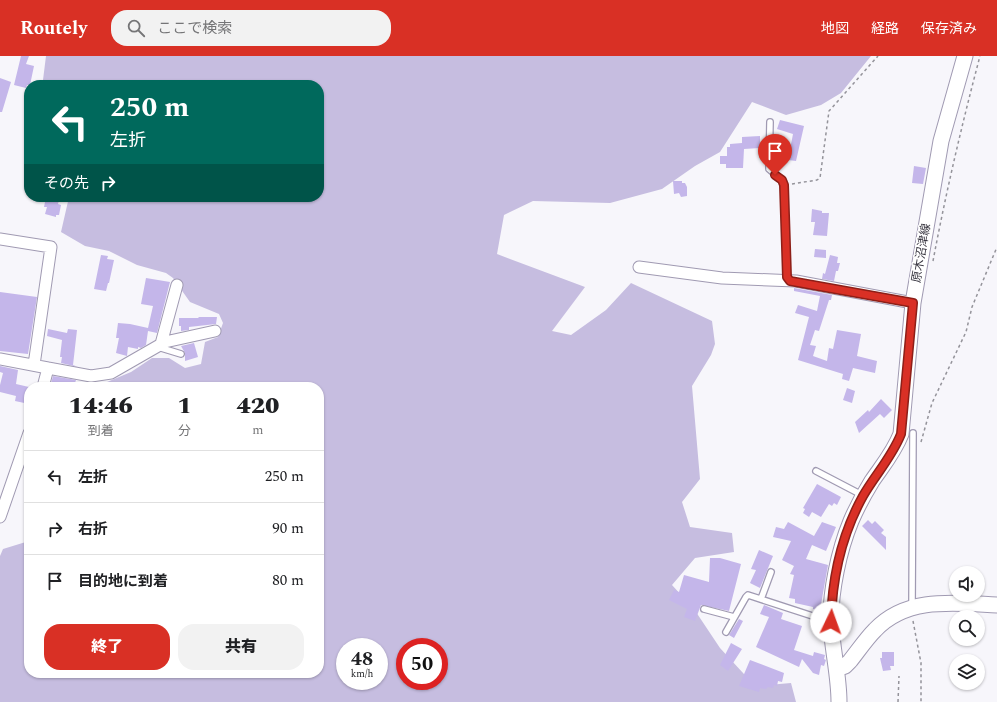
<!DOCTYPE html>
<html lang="ja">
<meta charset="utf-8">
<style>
body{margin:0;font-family:Spectral,"Noto Sans JP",serif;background:#f2f2f2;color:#202124;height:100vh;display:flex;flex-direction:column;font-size:15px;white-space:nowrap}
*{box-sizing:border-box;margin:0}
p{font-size:13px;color:#757577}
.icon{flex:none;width:22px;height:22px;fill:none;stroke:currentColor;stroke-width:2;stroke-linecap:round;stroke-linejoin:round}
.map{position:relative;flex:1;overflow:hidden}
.side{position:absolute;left:24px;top:326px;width:300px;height:296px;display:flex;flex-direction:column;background:#fff;border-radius:16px;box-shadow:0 1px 3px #0004}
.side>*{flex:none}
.hud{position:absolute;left:24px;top:24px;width:300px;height:122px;border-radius:16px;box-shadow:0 1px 3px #0004;background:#00695c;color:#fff;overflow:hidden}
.buttons{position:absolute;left:949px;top:510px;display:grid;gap:8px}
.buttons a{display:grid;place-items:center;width:36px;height:36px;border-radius:50%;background:#fff;box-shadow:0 1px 3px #0004;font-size:20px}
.speed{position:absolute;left:336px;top:582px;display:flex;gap:8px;font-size:20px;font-weight:700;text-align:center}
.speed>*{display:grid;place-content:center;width:52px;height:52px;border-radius:50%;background:#fff;box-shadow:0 1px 3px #0004;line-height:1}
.speed small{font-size:10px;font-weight:400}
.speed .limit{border:6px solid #d22;background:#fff;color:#111}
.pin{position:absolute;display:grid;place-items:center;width:34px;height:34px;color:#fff;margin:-41px -17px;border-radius:50% 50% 50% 0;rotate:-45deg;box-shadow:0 0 4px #0007}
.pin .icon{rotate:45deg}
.me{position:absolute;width:44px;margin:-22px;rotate:3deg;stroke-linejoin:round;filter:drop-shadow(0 0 3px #0008)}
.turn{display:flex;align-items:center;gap:14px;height:84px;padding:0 20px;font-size:18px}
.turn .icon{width:52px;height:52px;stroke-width:2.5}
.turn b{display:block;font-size:28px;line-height:34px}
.then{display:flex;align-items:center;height:38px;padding:0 20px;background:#0003;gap:8px;font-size:15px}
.eta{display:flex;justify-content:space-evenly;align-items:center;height:68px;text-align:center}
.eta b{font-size:24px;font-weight:800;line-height:28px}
.action{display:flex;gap:8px;margin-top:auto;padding:8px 20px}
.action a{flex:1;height:46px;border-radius:16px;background:#d93025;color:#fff;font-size:16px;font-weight:800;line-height:46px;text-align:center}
.action a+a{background:#f2f2f2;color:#202124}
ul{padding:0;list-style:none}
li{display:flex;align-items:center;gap:12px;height:52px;padding:0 20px;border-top:1px solid #e0e0e0}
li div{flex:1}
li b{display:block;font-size:15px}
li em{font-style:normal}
header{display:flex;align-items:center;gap:24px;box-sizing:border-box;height:56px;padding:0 20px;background:#d93025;color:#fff}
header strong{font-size:19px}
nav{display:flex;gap:22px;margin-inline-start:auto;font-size:14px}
.search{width:280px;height:36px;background:#f2f2f2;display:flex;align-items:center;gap:10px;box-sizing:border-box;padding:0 14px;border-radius:16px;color:#757577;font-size:15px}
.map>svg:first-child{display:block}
</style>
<header>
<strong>Routely</strong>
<div class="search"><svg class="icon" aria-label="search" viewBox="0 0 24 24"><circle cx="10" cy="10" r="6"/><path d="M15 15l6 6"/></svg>ここで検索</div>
<nav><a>地図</a><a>経路</a><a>保存済み</a></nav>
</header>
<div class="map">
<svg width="997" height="646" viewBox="0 0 997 646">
<rect width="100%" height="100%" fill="#f7f6fb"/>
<path fill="#c6bde0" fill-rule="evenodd" d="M46,0h825l-30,37 -20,12 -35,10 -34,-13 -32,50 -25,14 -33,23 -52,14 -77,-2 -29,14 -7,39 88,33 -33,44 19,4 35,-25 25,-27 81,38 3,23 -4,11 -19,31 8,93 -18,23 8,25 42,6 2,19 -39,6 -23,27 22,24 26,39 35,38 36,-3 5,19h-796v-146l3,-7 26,-8v132h290v-286h-217l5,-5 24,-10 21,-14h17l16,10 16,-4 4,-22 13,-5 5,-14 -4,-9 -29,-12 -17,-24 -7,-5 -29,-8 -28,-14 -24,-5 -24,-14 8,-35h250v-112h-279l3,-5zM345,591h34v34h-34zM405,591h34v34h-34z"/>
<path fill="#c4b6ea" d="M21,0h8l-3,8 8,2 -4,19h-3l-1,3 -12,-3z
M0,22l11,4 -9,30h-2z
M780,64l24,6 -8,35 -8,-1 5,-26 -16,-5z
M760,80v12l-16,1 -1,19h-17v-4h-6v-8h7v-9h3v-3l12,-1v-6z
M914,110l12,2 -3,16 -11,-1z
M673,125h9v2h3l2,4v9l-6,1 -2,-4 -5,1z
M46,141l13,3 -1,4 3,1 -2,10h-3v2l-11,-3 2,-7h-3z
M812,153l10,2v2h7l-2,23 -14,-1 2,-13h-4z
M815,193l11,1v8l-12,-1z
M101,199l7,1 -1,3 7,1 -5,23h-1l-2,8 -12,-2z
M830,199l8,2 -1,6h3l-2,8h-2l-2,10 -12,-2 1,-6 2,1z
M146,222l24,4 -13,51 -9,-2 -2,14 -5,3 -3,-1v2l-10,-2 -1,9 -11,-3 3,-15h-3l2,-15 12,1 18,4 5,-22 -12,-2z
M794,232l38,7 -1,5h-2l-10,31 -4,-1 -5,15 6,1 -3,10 14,5 2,-13 4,1 4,-19 24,4 -4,22 20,5 -2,12 -22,-5 -4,13 -7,-2 1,-5 -45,-14 11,-43 -14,-4 3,-8 19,6 3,-15 -26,-5z
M0,236l37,5 -9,57 -28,-3z
M199,261h18l-1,7 -27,3v3l-8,1v-5h-2v-8h19z
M48,273l19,4 1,-4 9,1 -4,35 5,2 -17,-4 1,-6h-2l2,-17 -15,-4z
M194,287l4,14 -13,4v-8l-4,-7z
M0,310l18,4 -2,14 13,3v17l-14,-3 1,-5 -16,-4v-7l3,-12 -3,-1z
M53,320l23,4 -2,6 -16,-3 -1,4h-7z
M847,332l8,3 -3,12 -9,-3z
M881,343l11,11 -8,8 -4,-4 -21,19 -4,-11 13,-12 1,2z
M817,428l24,13 -4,8 -3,-2 -2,3 -3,-2 -8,13 -9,-5 -3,5 -6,-4 2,-4 -2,-1z
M868,464l4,4 3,-3 9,9 -3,3 5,4v13l-24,-24z
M788,466l26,14 8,-14 14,5 -10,24 -14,-6 -6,14 22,6 -8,45 -7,-1v-2l-18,-4v-4l-6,-1 5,-23 -4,-1 4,-8 -12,-6 9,-19 -18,-4 3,-10 8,2z
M759,494l14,6 -13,32 -10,-5 6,-13 -5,-1z
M710,502h10l21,6 -12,47 -28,-6 -6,16 -11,-4 3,-8 -18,-9 5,-10 5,2 5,-17 25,7z
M764,549l19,8 -2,6 21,7 -8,24 19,6 1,-4 11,3 -1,4 2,1 -2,6 -3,-1 -2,10 -6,-2 -11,-14 -3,8 -43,-20 13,-30 -9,-3z
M739,563l4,2 -9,17 -5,-3z
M731,587l11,6 -14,22 -8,-6z
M882,596h12v14h-4l1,4 -8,1 -3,-13h2z
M750,604l34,13 -2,9 -4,-1 -1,5 -3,-1 -1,3 -5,-1 -2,2 -6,-1 -1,4 -20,-6z"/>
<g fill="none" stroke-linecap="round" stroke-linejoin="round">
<g stroke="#a09ab2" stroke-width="8">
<path id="lane" d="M770,66l-1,47 13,11 2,5 3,92 2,3
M158,291l23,7
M816,415l46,24
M761,543l10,-27
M912,551l1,-174
M704,553l30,8
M726,576l20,-35 2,-2 83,27"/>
</g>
<g stroke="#a09ab2" stroke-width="13">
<path id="street" d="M0,183l51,8 -17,118
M639,211l83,11 74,3 117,22
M161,288l16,-59
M0,303l48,9 -5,19
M48,312l43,8 20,-3 54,-31 50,-11
M0,461l29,-84"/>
</g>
<g stroke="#a09ab2" stroke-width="17">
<path id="secondary" d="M837,613l8,-3 5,-5c8,-10 16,-22 25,-31 32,-34 80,-27 122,-25
M839,646c0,-27 -7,-53 -8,-79 -1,-31 8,-73 20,-102 6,-14 13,-27 21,-40 11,-16 22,-29 29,-47l12,-131 28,-162 24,-85"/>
</g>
<path stroke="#94939a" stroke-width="1.5" stroke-dasharray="3 3" stroke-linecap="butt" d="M792,128l25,-4 3,-2 9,-67 49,-55
M933,205c13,-69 29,-137 47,-205
M921,386l11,-39 34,-71 6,-25 25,-60
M913,565l8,42v39
M898,646l1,-26"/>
<use href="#lane" stroke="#fff" stroke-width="5.5"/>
<use href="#street" stroke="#fff" stroke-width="11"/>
<use href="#secondary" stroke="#fff" stroke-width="15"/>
</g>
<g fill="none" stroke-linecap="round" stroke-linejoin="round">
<g stroke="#8d1f18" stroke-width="10">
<path id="route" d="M775,119l7,5 2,5 3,92 3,4 123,22 -12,131c-9,23 -26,41 -38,62 -21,38 -31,83 -32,126"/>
</g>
<use href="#route" stroke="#d93025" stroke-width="7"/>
</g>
<g text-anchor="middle" stroke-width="3" stroke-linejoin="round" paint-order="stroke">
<g font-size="12" fill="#3a3842" stroke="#fff">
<text transform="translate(921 197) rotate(-80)" y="4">原木沼津線</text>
</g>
</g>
</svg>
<div class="buttons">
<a><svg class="icon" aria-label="sound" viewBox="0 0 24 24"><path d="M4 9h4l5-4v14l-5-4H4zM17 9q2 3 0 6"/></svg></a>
<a><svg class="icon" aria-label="search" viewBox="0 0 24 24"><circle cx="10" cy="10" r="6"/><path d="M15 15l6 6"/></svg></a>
<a><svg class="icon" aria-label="layers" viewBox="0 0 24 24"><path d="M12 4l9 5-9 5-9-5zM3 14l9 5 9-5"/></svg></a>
</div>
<div class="speed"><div>48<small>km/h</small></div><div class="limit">50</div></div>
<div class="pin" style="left:775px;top:119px;background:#d93025"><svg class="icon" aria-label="arrive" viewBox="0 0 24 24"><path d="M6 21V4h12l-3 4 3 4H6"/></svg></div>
<svg class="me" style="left:831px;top:566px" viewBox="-20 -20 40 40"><circle r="19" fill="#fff"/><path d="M0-13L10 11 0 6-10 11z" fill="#d93025"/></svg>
<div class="hud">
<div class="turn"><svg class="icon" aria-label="left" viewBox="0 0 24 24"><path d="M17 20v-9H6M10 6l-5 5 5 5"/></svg><div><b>250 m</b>左折</div></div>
<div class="then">その先<svg class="icon" aria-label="right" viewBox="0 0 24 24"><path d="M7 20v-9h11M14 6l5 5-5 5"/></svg></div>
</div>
<section class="side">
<div class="eta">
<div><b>14:46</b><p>到着</p></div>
<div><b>1</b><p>分</p></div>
<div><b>420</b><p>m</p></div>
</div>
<ul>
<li><svg class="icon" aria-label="left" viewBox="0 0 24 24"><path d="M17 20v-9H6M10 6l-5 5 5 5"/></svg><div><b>左折</b></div><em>250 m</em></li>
<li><svg class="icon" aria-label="right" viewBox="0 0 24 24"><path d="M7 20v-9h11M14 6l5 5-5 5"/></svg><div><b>右折</b></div><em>90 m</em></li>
<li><svg class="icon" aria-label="arrive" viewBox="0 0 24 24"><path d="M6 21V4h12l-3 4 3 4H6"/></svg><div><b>目的地に到着</b></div><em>80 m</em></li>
</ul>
<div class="action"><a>終了</a><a>共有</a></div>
</section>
</div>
